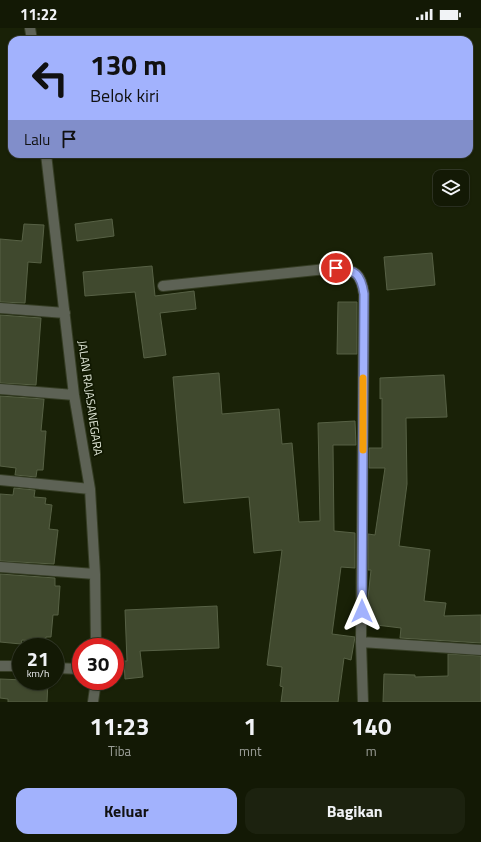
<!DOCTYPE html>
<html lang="id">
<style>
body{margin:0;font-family:"Titillium Web",sans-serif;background:#1c220f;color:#f1f3f6;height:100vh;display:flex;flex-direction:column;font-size:15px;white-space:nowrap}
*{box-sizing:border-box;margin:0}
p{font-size:13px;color:#9da09a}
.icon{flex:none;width:22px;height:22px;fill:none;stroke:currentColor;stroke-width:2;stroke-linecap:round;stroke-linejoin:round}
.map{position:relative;height:674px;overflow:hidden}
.drawer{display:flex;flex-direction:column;background:#131905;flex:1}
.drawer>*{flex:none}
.guide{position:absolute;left:8px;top:8px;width:465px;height:122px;border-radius:12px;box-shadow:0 1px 3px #0004,0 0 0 1px #323827;background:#a2b2fd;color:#111;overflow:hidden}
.tools{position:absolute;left:433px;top:142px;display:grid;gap:8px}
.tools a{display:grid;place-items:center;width:36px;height:36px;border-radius:8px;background:#131905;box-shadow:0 1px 3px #0004,0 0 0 1px #323827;font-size:20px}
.speed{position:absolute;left:12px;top:610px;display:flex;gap:8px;font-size:20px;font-weight:700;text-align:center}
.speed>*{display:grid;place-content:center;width:52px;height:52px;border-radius:50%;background:#131905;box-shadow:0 1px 3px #0004,0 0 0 1px #323827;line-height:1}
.speed small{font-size:10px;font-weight:400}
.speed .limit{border:6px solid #d22;background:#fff;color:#111}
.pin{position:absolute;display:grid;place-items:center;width:34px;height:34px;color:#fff;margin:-17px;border:2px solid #fff;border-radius:50%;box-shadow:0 1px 4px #0007}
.me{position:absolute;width:44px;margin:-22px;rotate:0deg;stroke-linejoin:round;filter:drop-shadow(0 0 3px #0008)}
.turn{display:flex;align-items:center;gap:14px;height:84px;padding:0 16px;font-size:18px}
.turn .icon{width:52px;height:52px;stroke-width:2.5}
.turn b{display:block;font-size:28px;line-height:34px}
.then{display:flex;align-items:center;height:38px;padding:0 16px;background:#0003;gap:8px;font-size:15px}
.eta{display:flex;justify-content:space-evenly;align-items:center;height:68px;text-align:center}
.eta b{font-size:24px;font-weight:700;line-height:28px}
.primary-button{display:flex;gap:8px;margin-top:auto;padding:8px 16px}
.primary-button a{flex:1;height:46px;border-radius:12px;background:#a2b2fd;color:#111;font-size:16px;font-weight:700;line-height:46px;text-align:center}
.primary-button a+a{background:#1c220f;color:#f1f3f6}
.status{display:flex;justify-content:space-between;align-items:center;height:28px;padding:0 20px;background:#131905;direction:ltr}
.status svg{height:11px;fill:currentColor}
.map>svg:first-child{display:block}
</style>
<div class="status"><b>11:22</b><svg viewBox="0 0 49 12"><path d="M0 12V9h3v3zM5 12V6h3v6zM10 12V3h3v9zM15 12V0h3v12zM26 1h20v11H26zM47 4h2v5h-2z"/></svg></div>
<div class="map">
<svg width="481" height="674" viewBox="0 0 481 674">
<rect width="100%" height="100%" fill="#192107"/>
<path fill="#40492e" stroke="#576145" d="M112,191l2,17 -37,5 -2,-17z
M24,196l20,1 -3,38 -13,-1 -3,41 -25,-1v-63l22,2z
M432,225l3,32 -48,5 -3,-33z
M152,238l3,30 39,-5 2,18 -36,4 6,42 -22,3 -9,-66 -50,4 -2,-24z
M338,274h19v52h-20z
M0,287l41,3 -5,67 -36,-2z
M219,345l3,41 57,-5 3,35 10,-1 7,79 21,-1 -2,-98 37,-2 1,24h-23l1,86 21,2v35l-14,-1 -9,67 23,3 -4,23 -7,-2 -6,44h-57l2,-15 -3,-1 2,-19 -15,-2 15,-115 -28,3 -5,-56 -65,6 -11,-126z
M444,347l3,42 -41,1 1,66 -8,62 31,4 -6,51 22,2 -2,13 37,-1v28l-81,-5 1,-10 -33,-4v-26l3,-28h-3v-36l7,1 10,-67h-16v-20h13v-50l-2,1v-21z
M0,368l44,3 -3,32h5l-3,39h-6l-1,7 -21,-2 1,-7 -16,-2z
M14,460l21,2 -1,7 12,1 -1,6 7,1 -3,24 9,1 -4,34 -54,-3v-67l13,1z
M0,546l55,4v8h5l-2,29h-5l-2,22h-5l-1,5 -23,-2 -1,4 -21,-2z
M217,578l2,42 -79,3 3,26 -18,2 -1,-18h3l-2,-51z
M448,626l33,2v46h-98l1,-28 31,1v2l33,-1z
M0,651l48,2 -1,21h-39v-3l-8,-1z"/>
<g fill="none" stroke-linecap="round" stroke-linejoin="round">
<g stroke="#353d24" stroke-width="12">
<path id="minor" d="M30,0l2,12
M46,126l28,241 16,94 5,85 1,73
M163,258l173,-18c20,2 25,6 28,26l-3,348
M0,280l65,5
M0,361l74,6
M0,452l90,9
M0,539l95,7
M0,638h21
M55,640l26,1
M93,674l3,-21
M363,674l-2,-60 120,8"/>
</g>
<use href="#minor" stroke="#5d6255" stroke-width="10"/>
</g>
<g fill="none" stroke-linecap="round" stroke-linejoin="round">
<g stroke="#6974a4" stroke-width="10">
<path id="route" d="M336,240c20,2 25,6 28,26l-2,317"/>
</g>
<use href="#route" stroke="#a2b2fd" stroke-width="7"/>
<path stroke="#f59e0b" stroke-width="7" d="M363,422v-72"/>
</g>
<g text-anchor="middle" stroke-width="3.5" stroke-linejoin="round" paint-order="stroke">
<g font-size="12" fill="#e2e8d8" stroke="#101801">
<text transform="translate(90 370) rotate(82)" y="4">JALAN RAJASANEGARA</text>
</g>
</g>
</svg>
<div class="tools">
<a><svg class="icon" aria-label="layers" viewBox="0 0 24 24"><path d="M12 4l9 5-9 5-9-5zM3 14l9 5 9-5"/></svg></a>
</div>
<div class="speed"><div>21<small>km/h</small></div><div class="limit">30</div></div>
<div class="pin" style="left:336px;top:240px;background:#d93025"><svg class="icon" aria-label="arrive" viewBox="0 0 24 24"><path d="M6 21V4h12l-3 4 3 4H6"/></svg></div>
<svg class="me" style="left:362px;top:583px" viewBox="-20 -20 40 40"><path d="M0-17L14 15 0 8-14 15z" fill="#a2b2fd" stroke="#fff" stroke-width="4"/></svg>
<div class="guide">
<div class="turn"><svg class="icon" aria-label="left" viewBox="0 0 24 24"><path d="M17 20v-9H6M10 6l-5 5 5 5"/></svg><div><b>130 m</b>Belok kiri</div></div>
<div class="then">Lalu<svg class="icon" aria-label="arrive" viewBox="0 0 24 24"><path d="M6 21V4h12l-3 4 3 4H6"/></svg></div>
</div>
</div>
<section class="drawer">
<div class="eta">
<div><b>11:23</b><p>Tiba</p></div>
<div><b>1</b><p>mnt</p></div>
<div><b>140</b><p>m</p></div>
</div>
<div class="primary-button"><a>Keluar</a><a>Bagikan</a></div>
</section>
